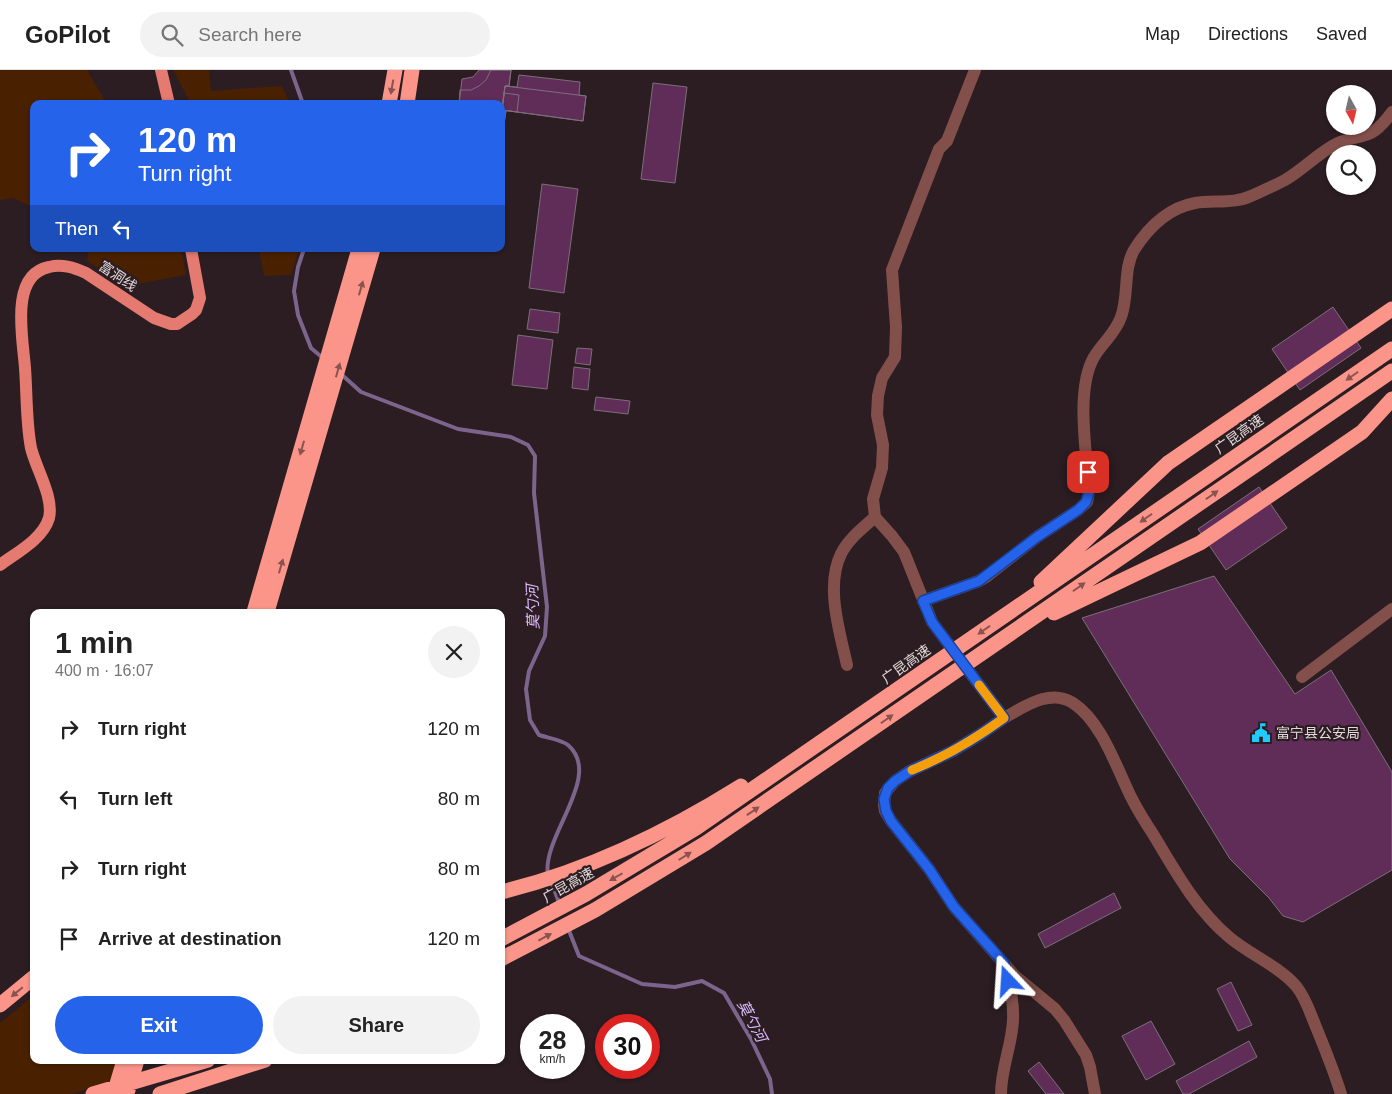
<!DOCTYPE html>
<meta charset="utf-8">
<style>
body{margin:0;font-family:Helvetica,"Noto Sans SC",sans-serif;background:#f2f2f2;color:#222;height:100vh;display:flex;flex-direction:column;font-size:19px;white-space:nowrap}
*{box-sizing:border-box;margin:0}
p{font-size:16px;color:#767676}
.icon{flex:none;width:28px;height:28px;fill:none;stroke:currentColor;stroke-width:2;stroke-linecap:round;stroke-linejoin:round}
.map{position:relative;flex:1;overflow:hidden}
.drawer{position:absolute;left:30px;top:539px;width:475px;height:455px;display:flex;flex-direction:column;background:#fff;border-radius:10px;box-shadow:0 1px 4px #0004}
.drawer>*{flex:none}
.hud{position:absolute;left:30px;top:30px;width:475px;height:152px;border-radius:10px;box-shadow:0 1px 4px #0004;background:#2563eb;color:#fff;overflow:hidden}
.needle{width:32px;rotate:172deg}
.tools{position:absolute;left:1326px;top:15px;display:grid;gap:10px}
.tools a{display:grid;place-items:center;width:50px;height:50px;border-radius:50%;background:#fff;box-shadow:0 1px 4px #0004;font-size:25px}
.speed{position:absolute;left:520px;top:944px;display:flex;gap:10px;font-size:25px;font-weight:700;text-align:center}
.speed>*{display:grid;place-content:center;width:65px;height:65px;border-radius:50%;background:#fff;box-shadow:0 1px 4px #0004;line-height:1}
.speed small{font-size:12px;font-weight:400}
.speed .limit{border:8px solid #d22;background:#fff;color:#111}
.pin{position:absolute;display:grid;place-items:center;width:42px;height:42px;color:#fff;margin:-21px;border-radius:10px;box-shadow:0 2px 8px #0006}
.me{position:absolute;width:55px;margin:-28px;rotate:340deg;stroke-linejoin:round;filter:drop-shadow(0 0 4px #0008)}
.turn{display:flex;align-items:center;gap:18px;height:105px;padding:0 25px;font-size:22px}
.turn .icon{width:65px;height:65px;stroke-width:2.5}
.turn b{display:block;font-size:35px;line-height:42px}
.then{display:flex;align-items:center;height:48px;padding:0 25px;background:#0003;gap:10px;font-size:19px}
.round{display:grid;place-items:center;flex:none;width:52px;height:52px;border-radius:26px;background:#f2f2f2}
.summary{display:flex;align-items:center;justify-content:space-between;height:85px;padding:0 25px}
h1{font-size:30px;font-weight:700;line-height:38px}
.action{display:flex;gap:10px;margin-top:auto;padding:10px 25px}
.action a{flex:1;height:58px;border-radius:30px;background:#2563eb;color:#fff;font-size:20px;font-weight:700;line-height:58px;text-align:center}
.action a+a{background:#f2f2f2;color:#222}
ul{padding:0;list-style:none}
li{display:flex;align-items:center;gap:15px;height:70px;padding:0 25px}
li div{flex:1}
li b{display:block;font-size:19px}
li em{font-style:normal}
header{display:flex;align-items:center;gap:30px;box-sizing:border-box;height:70px;padding:0 25px;background:#fff;border-bottom:1px solid #e0e0e0}
header strong{font-size:24px}
nav{display:flex;gap:28px;margin-inline-start:auto;font-size:18px}
.search{width:350px;height:45px;background:#f2f2f2;display:flex;align-items:center;gap:12px;box-sizing:border-box;padding:0 18px;border-radius:28px;color:#767676;font-size:19px}
.map>svg:first-child{display:block}
</style>
<header>
<strong>GoPilot</strong>
<div class="search"><svg class="icon" aria-label="search" viewBox="0 0 24 24"><circle cx="10" cy="10" r="6"/><path d="M15 15l6 6"/></svg>Search here</div>
<nav><a>Map</a><a>Directions</a><a>Saved</a></nav>
</header>
<div class="map">
<svg width="1392" height="1024" viewBox="0 0 1392 1024">
<rect width="100%" height="100%" fill="#2b1d21"/>
<path fill="#492101" d="M0,0h87l20,34h-73v104l-21,-10 -13,2z
M173,0h36l2,21 71,-5 8,18h-99z
M89,179h92l5,26 -59,11 -40,-25z
M259,179h40l-8,26 -27,1z
M34,925v65h85l-6,22 -42,12h-71v-71z"/>
<g fill="none" stroke-linecap="round" stroke-linejoin="round">
<path stroke="#7c658d" stroke-width="4" d="M291,0l12,34
M304,179l-6,18 -4,24 4,24 13,33 13,11
M341,304l20,18 97,37 53,8 17,8 7,11 -1,37 13,114 -2,29 -16,35 -3,18 4,31 9,15c9,3 23,5 29,10 36,31 -27,92 -20,130
M551,811l9,24
M568,858l11,28 63,28 33,3 27,-6 22,12 27,46 19,40 2,15"/>
</g>
<path fill="#602d59" stroke="#7b6f79" d="M479,0h32l-2,16h-4l-3,24 4,1 -5,33v-40h-42l3,-25 11,-2z
M491,0h20l-2,16h-4l-3,24 4,1 -5,33v-40h-42l1,-14h11l8,-4 7,-6z
M519,5l61,7 -1,13 7,1 -3,25 -81,-11 3,-24 12,1z
M653,13l34,4 -12,96 -34,-4z
M505,16l81,10 -3,25 -81,-11z
M504,23l15,2 -2,17 -15,-2z
M542,114l36,5 -14,104 -35,-5z
M1333,237l28,41 -61,42 -28,-41z
M530,239l30,4 -2,20 -31,-4z
M518,265l35,5 -6,49 -35,-4z
M577,278l15,1 -2,16 -15,-2z
M574,297l16,2 -2,21 -16,-2z
M596,327l34,4 -2,13 -34,-4z
M1259,417l28,41 -61,42 -28,-41z
M1214,506l81,118 36,-24 61,102v98l-89,52 -20,-6 -14,-18 -39,-39 -148,-241z
M1114,823l7,15 -76,40 -7,-14z
M1231,912l21,43 -14,6 -21,-42z
M1151,951l24,43 -29,16 -24,-44z
M1249,971l8,16 -68,37h-6l-7,-13z
M1039,992l25,32h-18l-18,-23z"/>
<g fill="none" stroke-linecap="round" stroke-linejoin="round">
<path stroke="#834f4a" stroke-width="12" d="M975,0l-28,71 -8,8 -47,121 4,57 -1,30 -13,21 -4,18 -1,19 6,30 -1,23 -9,31 2,18 17,19 12,16 28,70 72,96c20,-11 46,-30 69,-15 28,18 43,63 57,92 7,14 15,27 23,39 22,37 43,75 76,103 20,17 51,30 67,49 10,12 14,27 20,41 9,22 18,44 25,67
M923,531l56,-20 7,-4 51,-40 41,-27 9,-8 2,-10c-2,-38 -14,-102 5,-135 9,-15 21,-23 27,-40 8,-21 2,-48 13,-67 14,-22 34,-42 61,-47 18,-3 39,1 56,-7 11,-5 23,-10 34,-16 19,-11 34,-28 53,-37 10,-5 23,-5 33,-10 7,-4 16,-14 21,-21
M847,595c-7,-32 -22,-79 -6,-111 7,-15 22,-26 34,-37
M1302,607l90,-68
M1004,648l-23,16 -28,17 -43,20 -15,10 -10,12 -1,12 1,6 6,10 38,48 25,38 61,69 40,33 9,11 22,35 4,12 5,27
M1001,1024c0,-26 11,-49 12,-74 1,-19 -4,-36 -8,-54"/>
<path stroke="#e47a70" stroke-width="12" d="M161,0l8,34
M0,495c16,-12 43,-26 49,-47 5,-21 -13,-49 -18,-70 -5,-26 -4,-54 -6,-80 -2,-29 -16,-93 24,-101 13,-3 24,0 37,6l68,45 17,6h6l15,-10 4,-4 4,-12 -9,-49"/>
<path stroke="#fb958a" stroke-width="15" d="M389,34l6,-34
M407,34l5,-34
M1041,512l127,-119 224,-154
M254,542l105,-363
M267,542l106,-363
M1054,543l146,-70 162,-111 30,-33
M501,822c87,-21 165,-59 240,-106
M501,869l85,-45 110,-66 696,-479
M501,889l94,-49 111,-67 686,-472
M0,935l34,-28
M128,1020l9,-30
M93,1024l115,-34
M114,1024l10,-34
M160,1024l105,-34"/>
</g>
<defs><path id="oneway-solid" d="M-6-.8H1V-3.2L6.5 0L1 3.2V.8H-6Z" transform="scale(1.25)"/></defs>
<g fill="#895350">
<use href="#oneway-solid" transform="translate(392 17) rotate(100)"/>
<use href="#oneway-solid" transform="translate(361 218) rotate(-74)"/>
<use href="#oneway-solid" transform="translate(338 300) rotate(-74)"/>
<use href="#oneway-solid" transform="translate(1352 306) rotate(145)"/>
<use href="#oneway-solid" transform="translate(302 378) rotate(106)"/>
<use href="#oneway-solid" transform="translate(1212 425) rotate(-35)"/>
<use href="#oneway-solid" transform="translate(1146 448) rotate(145)"/>
<use href="#oneway-solid" transform="translate(281 496) rotate(-74)"/>
<use href="#oneway-solid" transform="translate(1079 517) rotate(-35)"/>
<use href="#oneway-solid" transform="translate(984 560) rotate(145)"/>
<use href="#oneway-solid" transform="translate(887 649) rotate(-35)"/>
<use href="#oneway-solid" transform="translate(753 741) rotate(-34)"/>
<use href="#oneway-solid" transform="translate(685 786) rotate(-32)"/>
<use href="#oneway-solid" transform="translate(616 807) rotate(150)"/>
<use href="#oneway-solid" transform="translate(545 867) rotate(-28)"/>
<use href="#oneway-solid" transform="translate(17 922) rotate(140)"/>
</g>
<g fill="none" stroke-linecap="round" stroke-linejoin="round">
<g stroke="#184099" stroke-width="12">
<path id="route" d="M1008,911l-4,-18 -50,-56 -25,-38 -38,-48 -5,-10 -2,-12 4,-11 7,-7 15,-10 43,-20 28,-17 23,-16 -72,-96 -9,-21 56,-20 58,-44 41,-27 8,-8 3,-10 -1,-20"/>
</g>
<use href="#route" stroke="#2563eb" stroke-width="9"/>
<path stroke="#f59e0b" stroke-width="9" d="M912,700c33,-13 63,-31 92,-52l-25,-33"/>
</g>
<defs>
<g id="civic-bare" transform="scale(1.5)"><path d="M-.6-6.5H3V-4.5H.6V-3L4-1V1h2V6H-6V1h2V-1L-.6-3ZM-1.2 2.5V6h2.4V2.5Z" fill="#21c9fd" stroke="#2b1d21" stroke-width="2.5" paint-order="stroke"/></g>
</defs>
<g fill-rule="evenodd">
<use href="#civic-bare" x="1261" y="663"/>
</g>
<g text-anchor="middle" stroke-width="4.5" stroke-linejoin="round" paint-order="stroke">
<g font-size="14" fill="#e1d8da" stroke="#2b1d21">
<text transform="translate(118 206) rotate(34)" y="5">富洞线</text>
<text transform="translate(1239 364) rotate(-35)" y="5">广昆高速</text>
<text transform="translate(906 594) rotate(-35)" y="5">广昆高速</text>
<text transform="translate(568 815) rotate(-29)" y="5">广昆高速</text>
</g>
<g font-size="14" fill="#e1d8da" stroke="#2b1d21" text-anchor="start">
<text x="1276" y="668">富宁县公安局</text>
</g>
<g font-size="15" font-style="italic" fill="#dbb9fe" stroke="#2b1d21">
<text transform="translate(533 537) rotate(-92)" y="5">莫勺河</text>
<text transform="translate(752 951) rotate(62)" y="5">莫勺河</text>
</g>
</g>
</svg>
<div class="tools">
<a><svg class="needle" viewBox="-14 -14 28 28"><path d="M0-13l5 13h-10z" fill="#e53935"/><path d="M0 13l5-13h-10z" fill="#767676"/></svg></a>
<a><svg class="icon" aria-label="search" viewBox="0 0 24 24"><circle cx="10" cy="10" r="6"/><path d="M15 15l6 6"/></svg></a>
</div>
<div class="speed"><div>28<small>km/h</small></div><div class="limit">30</div></div>
<div class="pin" style="left:1088px;top:402px;background:#d93025"><svg class="icon" aria-label="arrive" viewBox="0 0 24 24"><path d="M6 21V4h12l-3 4 3 4H6"/></svg></div>
<svg class="me" style="left:1008px;top:911px" viewBox="-20 -20 40 40"><path d="M0-17L14 15 0 8-14 15z" fill="#2563eb" stroke="#fff" stroke-width="4"/></svg>
<div class="hud">
<div class="turn"><svg class="icon" aria-label="right" viewBox="0 0 24 24"><path d="M7 20v-9h11M14 6l5 5-5 5"/></svg><div><b>120 m</b>Turn right</div></div>
<div class="then">Then<svg class="icon" aria-label="left" viewBox="0 0 24 24"><path d="M17 20v-9H6M10 6l-5 5 5 5"/></svg></div>
</div>
<section class="drawer">
<div class="summary"><div><h1>1 min</h1><p>400 m · 16:07</p></div><a class="round"><svg class="icon" aria-label="close" viewBox="0 0 24 24"><path d="M6 6l12 12M18 6L6 18"/></svg></a></div>
<ul>
<li><svg class="icon" aria-label="right" viewBox="0 0 24 24"><path d="M7 20v-9h11M14 6l5 5-5 5"/></svg><div><b>Turn right</b></div><em>120 m</em></li>
<li><svg class="icon" aria-label="left" viewBox="0 0 24 24"><path d="M17 20v-9H6M10 6l-5 5 5 5"/></svg><div><b>Turn left</b></div><em>80 m</em></li>
<li><svg class="icon" aria-label="right" viewBox="0 0 24 24"><path d="M7 20v-9h11M14 6l5 5-5 5"/></svg><div><b>Turn right</b></div><em>80 m</em></li>
<li><svg class="icon" aria-label="arrive" viewBox="0 0 24 24"><path d="M6 21V4h12l-3 4 3 4H6"/></svg><div><b>Arrive at destination</b></div><em>120 m</em></li>
</ul>
<div class="action"><a>Exit</a><a>Share</a></div>
</section>
</div>
